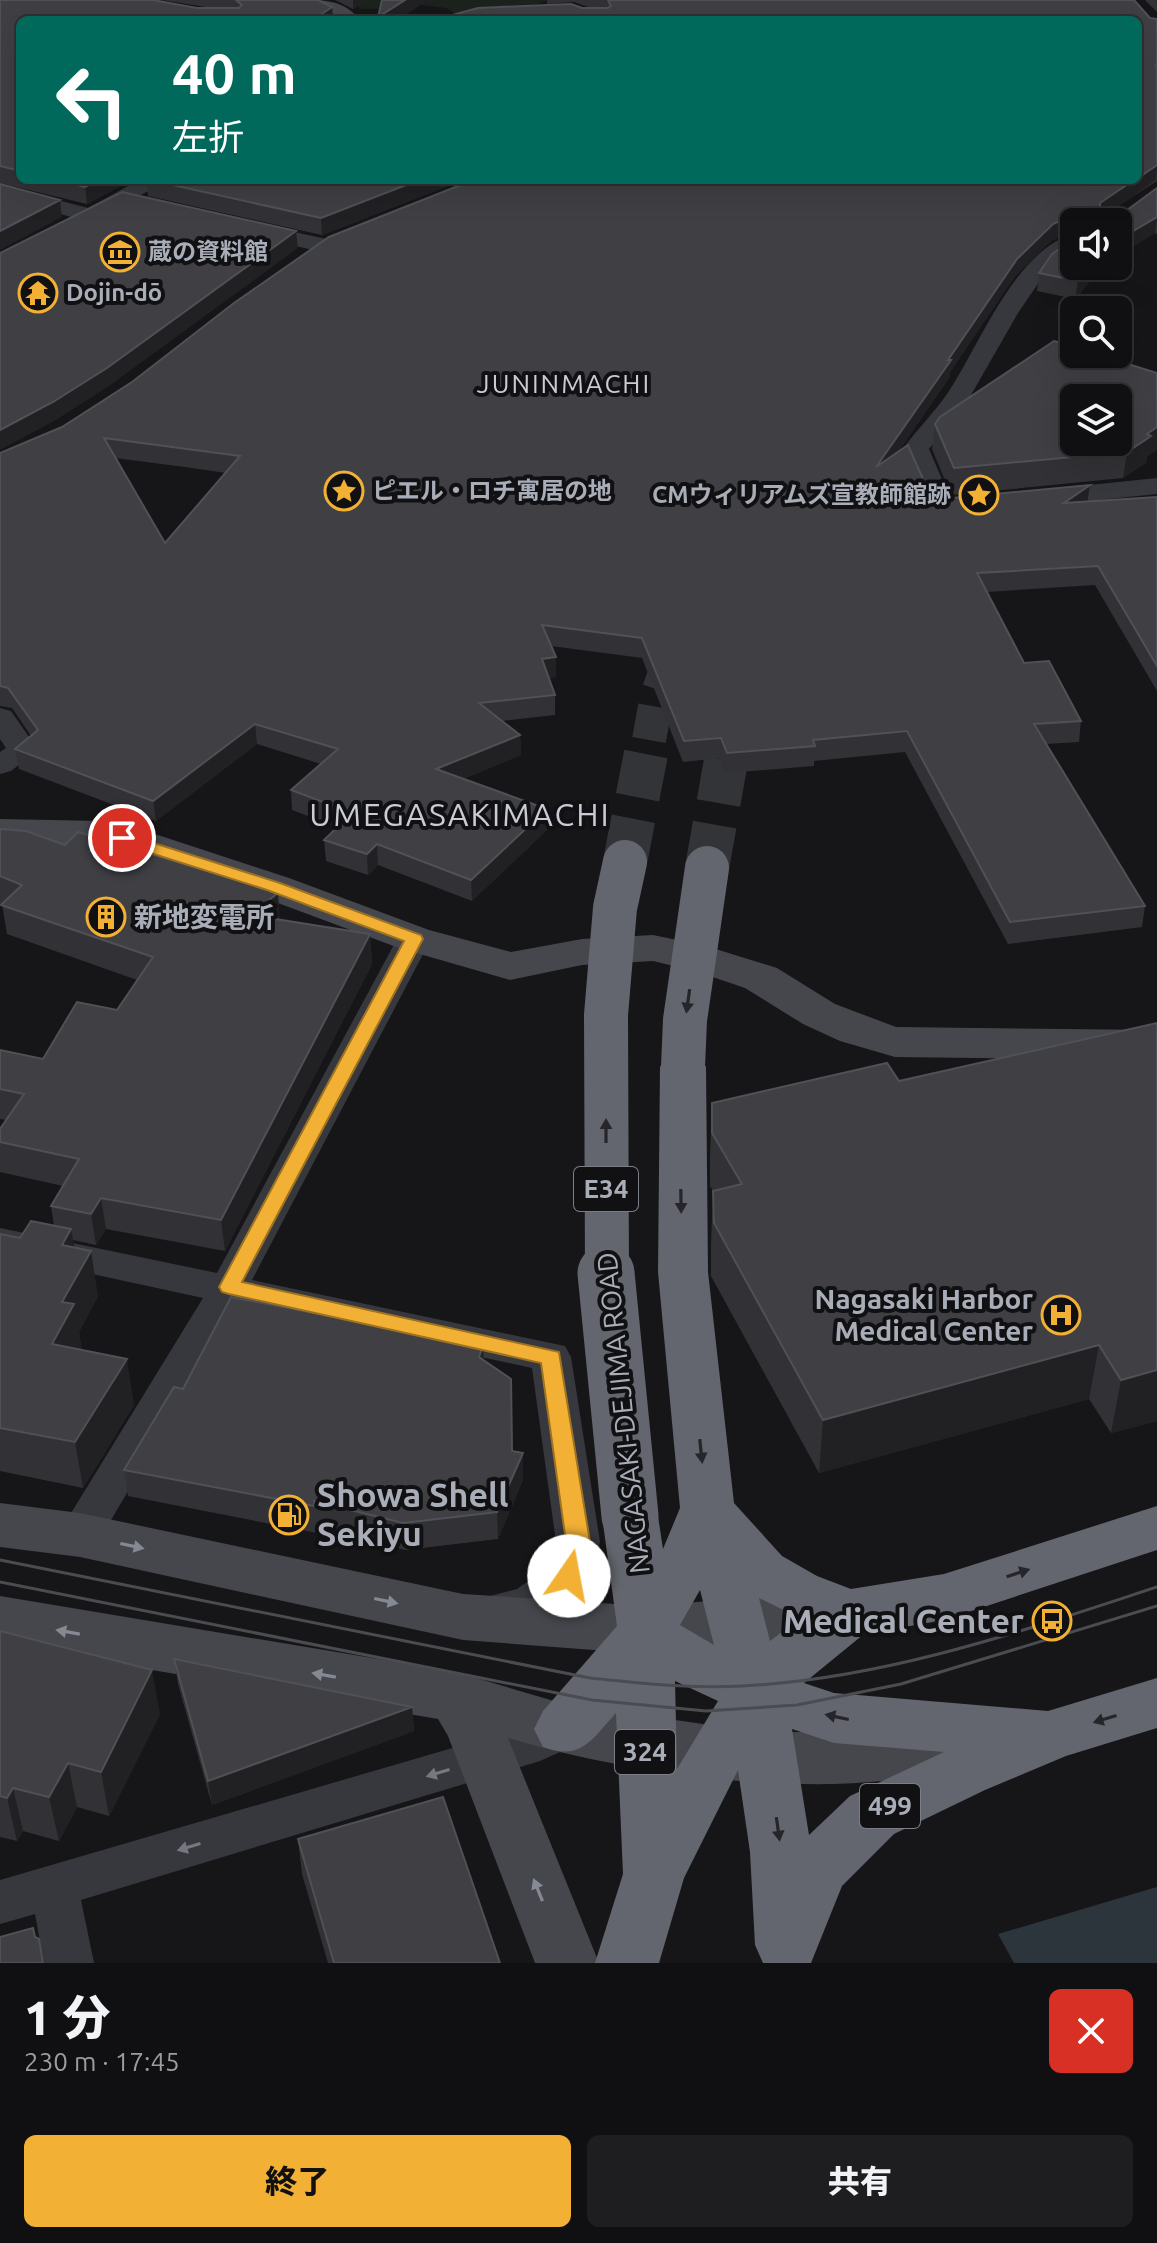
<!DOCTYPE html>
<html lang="ja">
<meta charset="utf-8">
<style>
body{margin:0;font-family:Ubuntu,"Noto Sans JP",sans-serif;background:#1e1e20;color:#f1f3f6;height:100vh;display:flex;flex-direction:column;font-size:30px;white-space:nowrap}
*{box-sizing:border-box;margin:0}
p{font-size:26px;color:#9c9d9f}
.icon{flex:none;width:44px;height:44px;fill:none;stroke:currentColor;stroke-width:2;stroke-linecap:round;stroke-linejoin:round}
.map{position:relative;height:1963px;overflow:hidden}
.drawer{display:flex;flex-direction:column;background:#101012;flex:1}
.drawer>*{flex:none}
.hud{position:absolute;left:16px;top:16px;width:1126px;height:168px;border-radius:12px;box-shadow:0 8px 32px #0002,0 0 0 2px #303032;background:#00695c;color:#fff;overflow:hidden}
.controls{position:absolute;left:1060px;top:208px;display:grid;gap:16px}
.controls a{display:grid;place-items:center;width:72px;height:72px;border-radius:12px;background:#101012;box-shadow:0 8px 32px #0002,0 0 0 2px #303032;font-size:40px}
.pin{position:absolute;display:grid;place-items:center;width:68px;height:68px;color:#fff;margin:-34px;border:4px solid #fff;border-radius:50%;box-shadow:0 2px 8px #0007}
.me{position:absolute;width:88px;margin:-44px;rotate:12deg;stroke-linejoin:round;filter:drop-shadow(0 0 6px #0008)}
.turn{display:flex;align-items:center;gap:28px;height:168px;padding:0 24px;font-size:36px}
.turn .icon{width:104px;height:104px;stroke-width:2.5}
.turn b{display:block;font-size:56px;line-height:68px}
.round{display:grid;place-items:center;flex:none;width:84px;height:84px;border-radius:12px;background:#1e1e20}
.overview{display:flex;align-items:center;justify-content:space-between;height:136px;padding:0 24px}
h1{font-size:48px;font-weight:800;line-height:60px}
.primary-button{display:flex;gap:16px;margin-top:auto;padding:16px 24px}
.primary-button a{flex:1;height:92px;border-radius:12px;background:#f2b134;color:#111;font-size:32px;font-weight:800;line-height:92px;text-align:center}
.primary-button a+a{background:#1e1e20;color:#f1f3f6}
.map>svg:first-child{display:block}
</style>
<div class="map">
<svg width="1157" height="1963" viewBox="0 0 1157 1963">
<rect width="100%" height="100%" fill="#161618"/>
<path fill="#1c231d" d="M366,0h183l-36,12 -57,2 -10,-6 -40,-5 -10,5 -36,1 -4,-5z"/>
<path fill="#2c353c" d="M1157,1887v76h-143l-16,-29z"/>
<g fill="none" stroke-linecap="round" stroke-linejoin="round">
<path stroke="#333438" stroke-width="34" stroke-dasharray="34 17" stroke-linecap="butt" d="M649,740l8,-44 20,-57
M730,740l5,-31"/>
<path stroke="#333438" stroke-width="44" stroke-dasharray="44 22" stroke-linecap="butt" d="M625,862l24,-124
M707,868l23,-130"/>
<path fill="#37383d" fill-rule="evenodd" d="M139,180h27l-4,4 -73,38 -89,-25v-12l88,23z
M253,223l78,17 3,5 -11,7 -78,-17 -3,-5 3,-5z
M1074,234v17l-26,18 -30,44 -47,82 -42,54 21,49h36l4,6 -4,6c-17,4 -38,7 -55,3l-28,-64c14,-20 33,-38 46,-58 31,-47 67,-142 125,-157z
M1157,478v16l-116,12 -9,-2 -4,-6 4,-6 9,-2z
M0,708l11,3 27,39 -27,21 -11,3v-22l6,-4 -6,-9z
M414,929l12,3 5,7 -179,341 313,66 6,11 29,185 -9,34 -7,12 -40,30 -49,12 -16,-5 -6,-13 6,-13 38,-10 33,-23 6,-24 -24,-174 -294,-63 -143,242 -15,5 -15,-5 -6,-12 6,-12 138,-225 -203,-44v-26l217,45 180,-334 5,-7z
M564,1709l16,6 7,14 -7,14 -40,18 -459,139 13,63h-50l-9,-49 -35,10v-44l514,-150z"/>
<path fill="#45474d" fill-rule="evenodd" d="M300,0c26,0 44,0 60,20h-25c-10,-11 -27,-9 -35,-20z
M0,819l101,2 57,14 131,43 140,52 82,22 71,-13 71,-4 53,11 71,22 58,36 61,23 261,3v30l-262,-3 -55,-16 -37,-17 -58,-36 -50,-17 -42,-10 -71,4 -72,15 -111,-32 -140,-52 -131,-43 -28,-8 -100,-2z
M0,1503l80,10 383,81 183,12 203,-16 20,6 9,17 -9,17 -20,6 -203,18 -183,-14 -383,-83 -80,-10z
M0,1596l456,76 108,32 153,22 51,6h70l142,-15 21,8 9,18 -9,18 -21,8c-48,5 -98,14 -146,15 -105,2 -225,-16 -326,-46l91,225h-64l-87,-227 -10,-17 -438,-75z"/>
<path fill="#63666e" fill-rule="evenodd" d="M683,1052l16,4 7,11 2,205 26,231 48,53 35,20 34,13 93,-15 213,-68v44l-213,70 -80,14 -60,49 30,10 214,18 109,-33v50l-91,28 -81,34 -91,44 -52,52 -31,77h-48l-8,-18 -5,-93 -12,-82 -54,108 -25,85h-64l28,-89 -7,-161c-25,27 -34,48 -73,34l-9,-18 9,-18 74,-85 -15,-110 8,-15 20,-7 20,7 8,15 5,33 17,-41 -22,-236 2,-205 7,-11zM700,1590l14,55 -34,-20zM759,1598l41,20 -30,23zM675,1681l43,20 -41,68zM792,1729l42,14 110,9 -94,44 -41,39z"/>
<path stroke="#4a4c52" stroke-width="3" d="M0,1560l590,118c51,5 101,11 152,8 143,-7 280,-55 415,-99
M0,1582l592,118 114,11 91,-6 104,-21 256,-78"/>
<path stroke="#63666e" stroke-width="44" d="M683,1067l2,-47 22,-152
M607,1275l-1,-260 9,-107 10,-46"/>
<path stroke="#63666e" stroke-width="57" d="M606,1273l24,243"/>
</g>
<path fill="#323236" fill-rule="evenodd" d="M0,0l212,8 -50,-8h156l14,7 1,13h-313v160h112l-45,24 -87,-21z
M335,0h32l-14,9z
M547,0h587l16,18 7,1v162l-42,27 8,5 34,-25v46l-2,-1 -30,18 -7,-2v-27h-44v10l-1,-1 -22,10 -36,35 -65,96 -1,6 -51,74 32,43 12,4 148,-14 -3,16 70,-4v194l-62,-106 -108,7 37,71 57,58 -2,21 -33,2 99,162 -3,21 -134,17 -103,-192 -91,9v5l-88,7 -6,-15 -37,4 -41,-104 -91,-12 5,11v20l-7,1 6,17v20l-53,6 18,14 1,20 -58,24 84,30v21l-75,71 -94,-36 -10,10 -42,-14 -2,-21 13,-13 -45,-17 -1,-20 30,-26 -64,-20 -101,77 -137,-52 -4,-20 16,-13 -19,-28 -12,-2v-253l1138,-273 -556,-172h9l-17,-6 -27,2zM115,458l70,9 41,6 -61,70z
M1145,0h12v12z
M146,180h317l-141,55 -174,-39z
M1074,266h29l-28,33 -38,-8 2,-18z
M1054,341l93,116v5l-24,16 -172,17 -19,-46 3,-25z
M0,829l280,91 90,14 2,30 -147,287 -119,-22 -10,16 -23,-5 1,8 24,48 -19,36 2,18 53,55 -51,83 -83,-17v-237l20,4 34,-12 -3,-20 12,-20 -63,-14v-43l6,-9 -6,-1v-69l43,9 74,-49 20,-30 -130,-46 -5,-30h-2z
M1157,1023v398l-46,12 -22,-34 -270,74 -108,-197v-32l2,-53 -3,-5v-30l2,-53 187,-22z
M483,1360l29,91 11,2v27l-25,59 -93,11 -89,-23 1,6 -189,-37 -4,-26 59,-81z
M0,1631l160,83 -51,102 -32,-9 -18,34 -36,-10 -6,10 -17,-4z
M174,1659l238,48 2,24 -202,74 -34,-121z
M298,1839l202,124h-172l-26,-89z"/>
<path fill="#212124" d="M353,0h14l-14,9z
M405,0h23l-30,20h-20v-3z
M332,7l1,13h-20z
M1157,165l-1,15 -58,40 2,-17 34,-23h4v-2z
M99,180h33l-45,24 -2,-17z
M419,180h44l-141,55 -1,-17z
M60,200l2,17 -62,33v-19z
M1075,214l-2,17 -22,10 -36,35 -65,96 -1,6 -75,108 2,-19 141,-208 36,-35z
M1157,217l-2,16 -30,18 3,-17z
M296,231l2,17 -189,138 -53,34 -56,30v-20z
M1090,266h13l-28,33 3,-18z
M1157,427v23l-10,7v5l-24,16 4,-26z
M1090,485l-3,19 -23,-1z
M556,657v20l-14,2v-20z
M255,724l2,20 -101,77 -3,-20z
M520,735l1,20 -84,35 -1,-21z
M547,809v21l-75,71 -1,-21z
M377,844l1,21 -10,10 -1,-21z
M278,893l2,29 -30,-7z
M370,934l2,30 -147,287 -4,-31z
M101,1198l5,31 -10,16 -5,-31z
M71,1229l8,44 12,-22 7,45 -19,36 3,17 -22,40 -8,-45 10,-42v-57z
M1099,1345l-10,54 -270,74 4,-53z
M483,1346l1,26 -5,-15z
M127,1359l7,46 -51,83 -8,-46z
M1157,1370v51l-46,12 10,-53z
M523,1453v27l-25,59 -1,-27z
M152,1670l8,44 -51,102 -8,-44z
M412,1707l2,24 -202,74 -4,-24z
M68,1763l9,44 -18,34 -10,-44z
M13,1788l10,43 -6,10 -10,-43z"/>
<path fill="#3f3f44" stroke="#4f5156" stroke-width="2" fill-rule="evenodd" d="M0,0h153l44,8h42l3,-3 -6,-5h82l14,7 -19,13h-293v151l-20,-5z
M382,0h23l-27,17z
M608,0h526l16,18 7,1v46h-1l1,3v97l-19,13v-158h-704l44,-12 93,-4 11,4h26l3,-2z
M56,180h43l-14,7z
M150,180h269l-98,38z
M473,180h661l-34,23v4l18,1 5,5 34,-25v29l-29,17 -8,-2 -2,1v-11h-39v-5l-4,-3 -22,10 -36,35 -69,101h3l-75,107 32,-22 22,50 12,4 148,-14 -26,18 93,-6v169l-59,-100 -121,7 47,90 25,-2 32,60 -47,3 111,182 -135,16 -103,-191 -94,9 2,6 -88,7 -6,-15 -37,3 -42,-103 -100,-13 14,32 -14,2 13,36 -76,8 41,32 -84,34 111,40 -76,71 -94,-36 -10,10 -43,-14 28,-27 -61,-23 47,-41 -83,-25 -102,77 -138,-52 23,-19 -30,-42 -8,-2v-233l62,-26 70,-45 102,-79 95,-66zM104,438l136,18 -75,87z
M0,184l60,16 -60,31z
M122,192l174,39 -189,137 -54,34 -53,28v-177z
M1074,239v27h16l-12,15 -39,-8 13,-19z
M1054,341l20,6v7h22l61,19v54l-10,7 4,2 -24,16 -173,16 -19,-44 5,-7zM1074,398h44v44h-44z
M0,829l26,2 39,14 13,-13 200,61 -28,22 120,19 -149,286 -120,-22 -10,16 -40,-8 28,-47 -79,-17v-13l24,-35 -24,-5v-39l43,9 34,-57 40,8 36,-53 -152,-52 21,-20 -22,-9z
M1157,1023v347l-36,10 -22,-35 -276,75 -109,-197 -1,-32 29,-7 -30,-51v-30l175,-40 12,18z
M31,1221l40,8 -9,16 29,6 -29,51 12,2 -22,40 75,15 -52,83 -75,-14v-194l20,4z
M231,1297l252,49 -4,11 32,22 1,72 11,2 -26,59 -94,11 -89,-22v5l-190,-36 50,-83 9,2z
M0,1631l152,39 -51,102 -33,-9 -19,34 -36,-9 -6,10 -7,-2z
M174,1659l238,48 -204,74z
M443,1797l57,166h-166l-36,-124z
M33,1928l2,9 4,2 4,24h-43v-26z"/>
<defs><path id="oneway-solid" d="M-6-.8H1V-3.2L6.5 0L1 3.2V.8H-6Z" transform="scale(2)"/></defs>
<g fill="#26262a">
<use href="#oneway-solid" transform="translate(688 1001) rotate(98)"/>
<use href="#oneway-solid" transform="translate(606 1131) rotate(-90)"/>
<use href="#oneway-solid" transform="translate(681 1201) rotate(89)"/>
<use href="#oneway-solid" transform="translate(701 1451) rotate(84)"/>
<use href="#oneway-solid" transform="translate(1018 1573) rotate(-18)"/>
<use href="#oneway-solid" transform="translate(837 1717) rotate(-168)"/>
<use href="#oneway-solid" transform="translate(1105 1719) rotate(163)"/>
<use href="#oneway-solid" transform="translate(778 1829) rotate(82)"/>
</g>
<g fill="#858993">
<use href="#oneway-solid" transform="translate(132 1546) rotate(12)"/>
<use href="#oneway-solid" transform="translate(386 1601) rotate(12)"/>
<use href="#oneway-solid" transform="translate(68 1632) rotate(-170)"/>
<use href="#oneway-solid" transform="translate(324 1675) rotate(-170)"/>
<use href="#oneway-solid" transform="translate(538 1890) rotate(-112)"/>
</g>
<g fill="#757881">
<use href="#oneway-solid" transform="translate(438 1773) rotate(163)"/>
<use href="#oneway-solid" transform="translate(189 1847) rotate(163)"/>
</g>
<path fill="#f2b134" stroke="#9d7322" stroke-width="2" d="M122,833l158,50 141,52 2,4 -181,343 317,70 31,190 -13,41 -8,3 -8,-3 -4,-7 9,-34 -25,-179 -312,-69 -7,-2 -3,-5 185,-346 -137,-51 -151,-48 -2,-4z"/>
<defs>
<g id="museum-ring" transform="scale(2)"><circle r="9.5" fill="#111113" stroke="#f2b134" stroke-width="1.5"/><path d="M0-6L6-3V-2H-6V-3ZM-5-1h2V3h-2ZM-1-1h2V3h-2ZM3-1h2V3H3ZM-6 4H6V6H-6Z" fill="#f2b134"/></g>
<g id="temple-ring" transform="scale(2)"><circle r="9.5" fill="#111113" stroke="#f2b134" stroke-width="1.5"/><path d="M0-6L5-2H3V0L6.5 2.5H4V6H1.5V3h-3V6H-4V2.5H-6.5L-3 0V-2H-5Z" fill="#f2b134"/></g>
<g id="sight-ring" transform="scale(2)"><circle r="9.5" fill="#111113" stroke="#f2b134" stroke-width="1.5"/><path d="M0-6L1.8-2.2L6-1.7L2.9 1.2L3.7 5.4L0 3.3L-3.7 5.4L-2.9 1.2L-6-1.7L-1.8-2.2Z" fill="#f2b134"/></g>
<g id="building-ring" transform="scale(2)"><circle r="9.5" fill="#111113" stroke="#f2b134" stroke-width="1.5"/><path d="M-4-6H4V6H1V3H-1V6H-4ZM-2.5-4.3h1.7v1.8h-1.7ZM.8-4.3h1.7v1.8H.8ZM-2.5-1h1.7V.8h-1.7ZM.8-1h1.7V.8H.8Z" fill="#f2b134"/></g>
<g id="hospital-ring" transform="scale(2)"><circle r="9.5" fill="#111113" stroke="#f2b134" stroke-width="1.5"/><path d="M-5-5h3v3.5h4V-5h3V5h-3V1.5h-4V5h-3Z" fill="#f2b134"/></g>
<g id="fuel-ring" transform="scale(2)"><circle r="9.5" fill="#111113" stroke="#f2b134" stroke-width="1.5"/><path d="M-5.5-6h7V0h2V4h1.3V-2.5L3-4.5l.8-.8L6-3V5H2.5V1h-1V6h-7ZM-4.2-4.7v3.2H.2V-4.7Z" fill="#f2b134"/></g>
<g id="bus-ring" transform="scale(2)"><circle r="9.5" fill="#111113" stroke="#f2b134" stroke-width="1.5"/><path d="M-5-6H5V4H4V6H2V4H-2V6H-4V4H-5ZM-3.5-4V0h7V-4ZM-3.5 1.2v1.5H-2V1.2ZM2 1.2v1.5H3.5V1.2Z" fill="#f2b134"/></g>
</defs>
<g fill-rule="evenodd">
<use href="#museum-ring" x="120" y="252"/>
<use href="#temple-ring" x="38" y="293"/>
<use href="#sight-ring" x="344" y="491"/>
<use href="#sight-ring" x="979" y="495"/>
<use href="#building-ring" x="106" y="917"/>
<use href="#hospital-ring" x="1061" y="1315"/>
<use href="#fuel-ring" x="289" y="1515"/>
<use href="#bus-ring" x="1052" y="1621"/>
</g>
<g text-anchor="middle" stroke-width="8" stroke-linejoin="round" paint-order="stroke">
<g font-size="24" font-weight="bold" fill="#a8adb8" stroke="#111113" text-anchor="start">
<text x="148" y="260">蔵の資料館</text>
<text x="66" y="301">Dojin-dō</text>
<text x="372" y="499">ピエル・ロチ寓居の地</text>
<text x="951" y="503" text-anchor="end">CMウィリアムズ宣教師館跡</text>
</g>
<g font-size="26" letter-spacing="2" fill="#c9ccd4" stroke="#111113">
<text x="564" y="393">JUNINMACHI</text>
</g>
<g fill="#111113" stroke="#7b7e86" stroke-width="2">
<rect x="574" y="1167" width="64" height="44" rx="6"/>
<rect x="615" y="1730" width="60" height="44" rx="6"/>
<rect x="860" y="1784" width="60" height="44" rx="6"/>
</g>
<g font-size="26" font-weight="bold" fill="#a8adb8">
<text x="606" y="1198">E34</text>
<text x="645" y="1761">324</text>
<text x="890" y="1815">499</text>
</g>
<g font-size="28" font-weight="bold" fill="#a8adb8" stroke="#111113" text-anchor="start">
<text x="134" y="927">新地変電所</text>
<text x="1033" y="1309" text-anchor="end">Nagasaki Harbor<tspan x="1033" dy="32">Medical Center</tspan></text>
</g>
<g font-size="28" fill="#a8adb8" stroke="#111113">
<text transform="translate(623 1413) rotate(-96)" y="10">NAGASAKI-DEJIMA ROAD</text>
</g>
<g font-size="32" letter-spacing="2" fill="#c9ccd4" stroke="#111113">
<text x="460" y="826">UMEGASAKIMACHI</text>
</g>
<g font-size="34" font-weight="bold" fill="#a8adb8" stroke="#111113" text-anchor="start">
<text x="317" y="1507">Showa Shell<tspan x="317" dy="39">Sekiyu</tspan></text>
<text x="1024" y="1633" text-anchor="end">Medical Center</text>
</g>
</g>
</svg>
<div class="controls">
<a><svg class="icon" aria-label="sound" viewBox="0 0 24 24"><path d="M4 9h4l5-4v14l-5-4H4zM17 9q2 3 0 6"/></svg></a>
<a><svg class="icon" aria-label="search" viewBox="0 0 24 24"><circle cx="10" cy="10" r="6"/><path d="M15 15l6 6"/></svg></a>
<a><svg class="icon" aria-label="layers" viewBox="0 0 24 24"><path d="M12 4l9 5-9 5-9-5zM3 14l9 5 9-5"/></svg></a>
</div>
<div class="pin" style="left:122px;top:838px;background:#d93025"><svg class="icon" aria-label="arrive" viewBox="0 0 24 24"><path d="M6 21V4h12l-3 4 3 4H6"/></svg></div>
<svg class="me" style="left:569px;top:1576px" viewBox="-20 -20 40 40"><circle r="19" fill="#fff"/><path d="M0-13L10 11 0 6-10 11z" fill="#f2b134"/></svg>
<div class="hud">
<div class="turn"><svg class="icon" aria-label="left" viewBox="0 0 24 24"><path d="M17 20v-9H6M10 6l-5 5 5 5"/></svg><div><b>40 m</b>左折</div></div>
</div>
</div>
<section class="drawer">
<div class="overview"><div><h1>1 分</h1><p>230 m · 17:45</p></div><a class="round" style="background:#d93025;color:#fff"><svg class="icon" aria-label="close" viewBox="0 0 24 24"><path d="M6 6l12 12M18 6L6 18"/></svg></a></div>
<div class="primary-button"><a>終了</a><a>共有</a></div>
</section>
